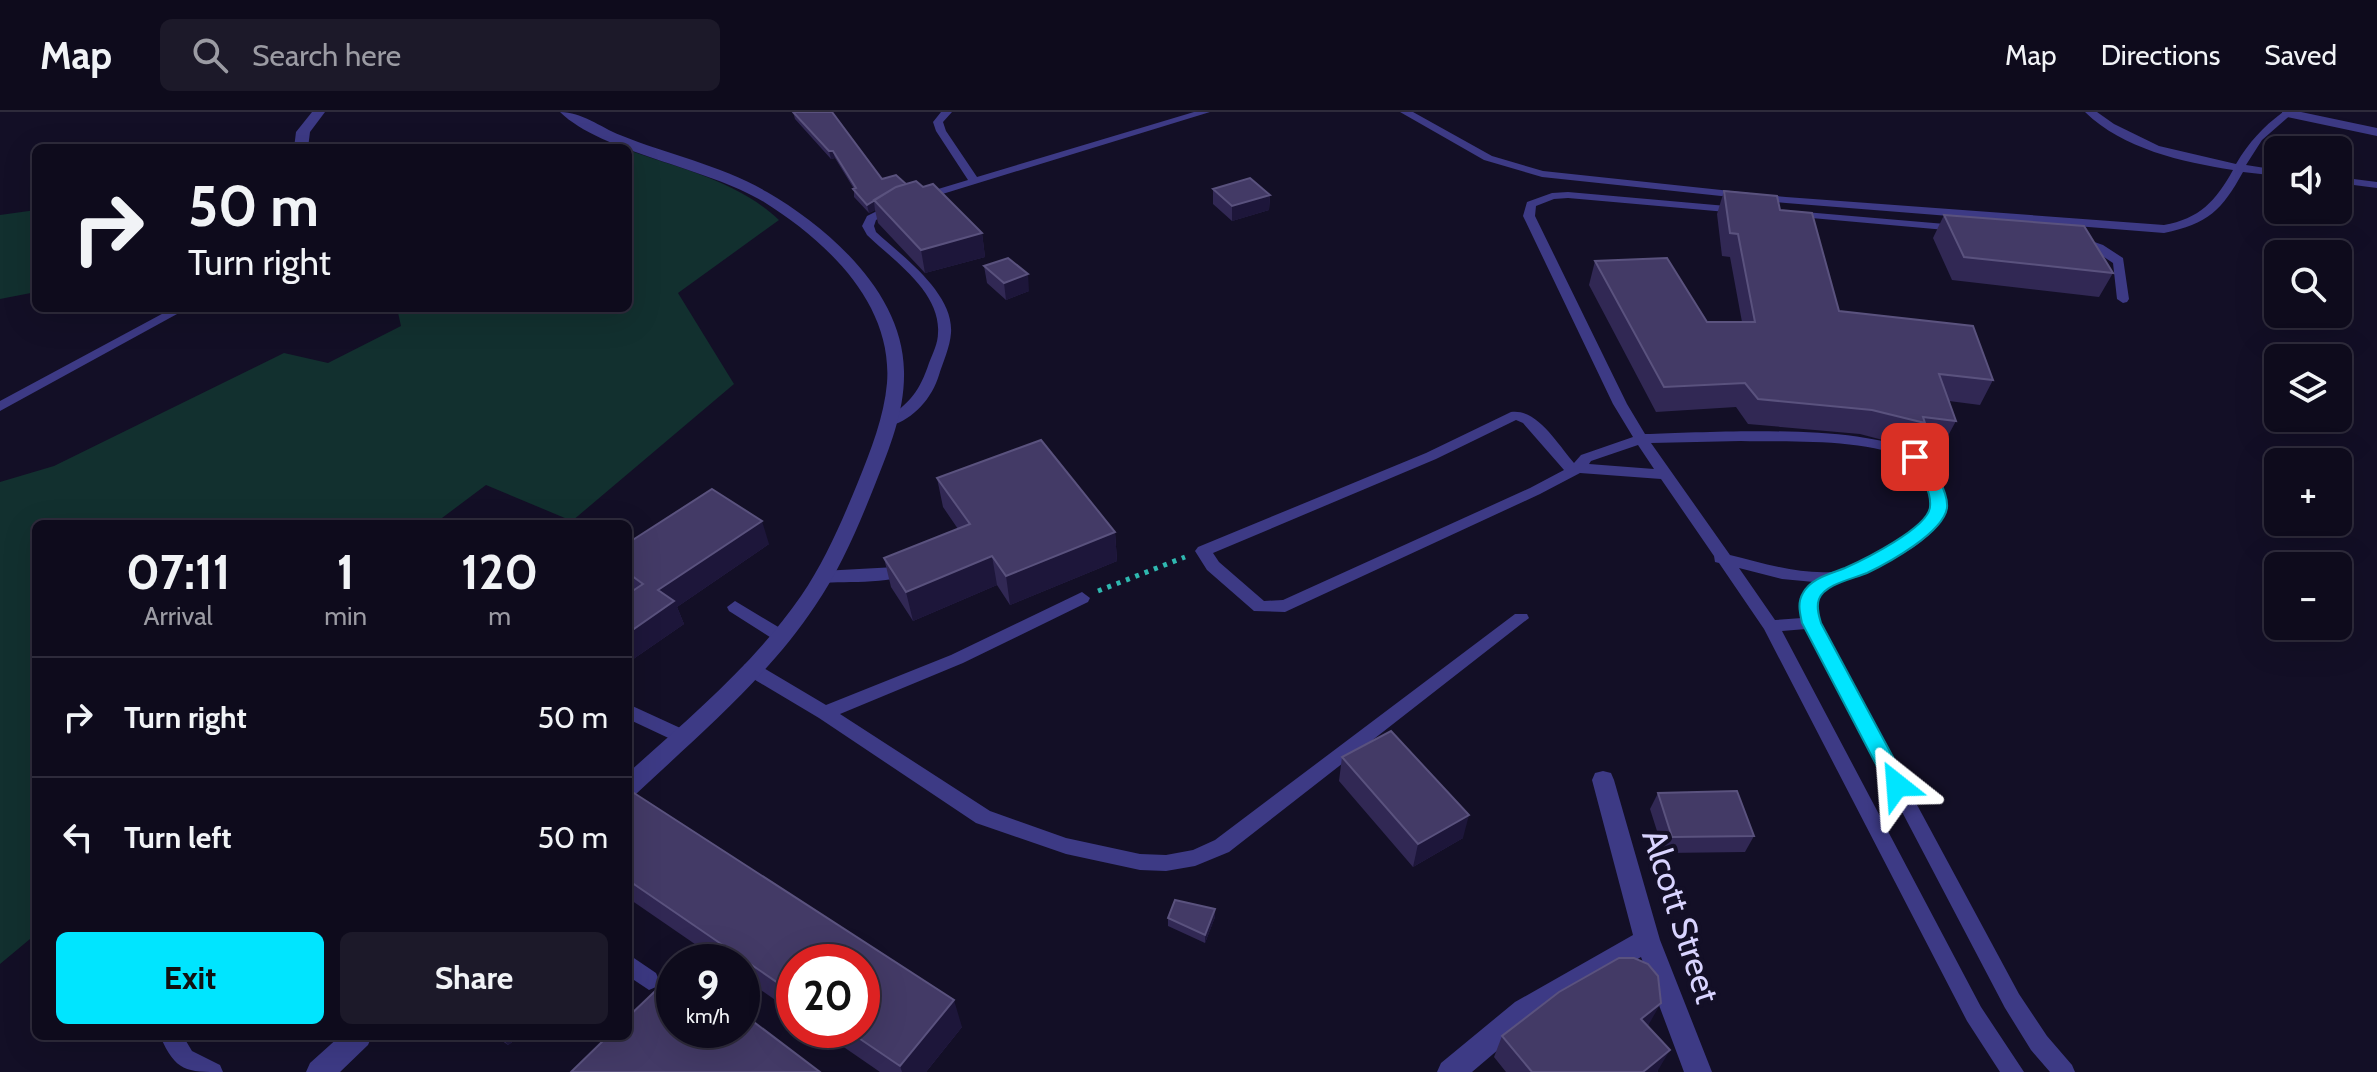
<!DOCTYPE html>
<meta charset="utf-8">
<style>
body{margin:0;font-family:Cabin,sans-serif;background:#1c1929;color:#f1f3f6;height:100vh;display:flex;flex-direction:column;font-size:30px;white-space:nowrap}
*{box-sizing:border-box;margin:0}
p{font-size:26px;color:#9b9ba3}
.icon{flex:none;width:44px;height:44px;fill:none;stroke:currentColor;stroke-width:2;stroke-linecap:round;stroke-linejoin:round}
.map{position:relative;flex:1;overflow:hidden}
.side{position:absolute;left:32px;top:408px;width:600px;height:520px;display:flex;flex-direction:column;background:#0e0b1c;border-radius:12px;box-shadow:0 8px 32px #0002,0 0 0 2px #2e2b3b}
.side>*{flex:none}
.banner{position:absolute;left:32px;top:32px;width:600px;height:168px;border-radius:12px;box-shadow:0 8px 32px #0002,0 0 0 2px #2e2b3b;background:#0e0b1c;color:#f1f3f6;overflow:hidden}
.buttons{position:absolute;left:2264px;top:24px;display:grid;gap:16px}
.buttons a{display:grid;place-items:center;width:88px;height:88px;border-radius:12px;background:#0e0b1c;box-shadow:0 8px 32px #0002,0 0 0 2px #2e2b3b;font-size:40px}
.speed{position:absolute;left:656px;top:832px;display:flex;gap:16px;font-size:40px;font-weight:700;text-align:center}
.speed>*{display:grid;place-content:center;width:104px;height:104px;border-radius:50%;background:#0e0b1c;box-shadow:0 8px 32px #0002,0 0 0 2px #2e2b3b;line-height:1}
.speed small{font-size:20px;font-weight:400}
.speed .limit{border:12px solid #d22;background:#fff;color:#111}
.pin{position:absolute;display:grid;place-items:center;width:68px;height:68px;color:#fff;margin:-34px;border-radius:16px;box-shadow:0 4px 12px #0006}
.me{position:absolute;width:88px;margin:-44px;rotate:332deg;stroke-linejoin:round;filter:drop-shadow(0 0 6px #0008)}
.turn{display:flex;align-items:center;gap:28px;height:168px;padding:0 24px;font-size:36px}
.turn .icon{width:104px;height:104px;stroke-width:2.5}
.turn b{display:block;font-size:56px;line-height:68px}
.eta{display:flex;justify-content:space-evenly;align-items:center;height:136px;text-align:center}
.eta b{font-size:48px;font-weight:700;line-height:56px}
.cta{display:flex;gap:16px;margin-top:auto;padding:16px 24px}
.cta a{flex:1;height:92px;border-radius:12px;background:#00e5ff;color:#111;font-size:32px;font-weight:700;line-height:92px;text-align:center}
.cta a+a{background:#1c1929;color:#f1f3f6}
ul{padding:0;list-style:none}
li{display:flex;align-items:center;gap:24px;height:120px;padding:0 24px;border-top:2px solid #2e2b3b}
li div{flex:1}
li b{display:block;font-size:30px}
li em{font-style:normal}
header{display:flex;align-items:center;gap:48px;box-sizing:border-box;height:112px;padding:0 40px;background:#0e0b1c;border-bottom:2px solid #2e2b3b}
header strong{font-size:38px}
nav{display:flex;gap:44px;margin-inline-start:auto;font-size:28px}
.search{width:560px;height:72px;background:#1c1929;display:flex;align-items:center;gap:20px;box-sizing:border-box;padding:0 28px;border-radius:12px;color:#9b9ba3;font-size:30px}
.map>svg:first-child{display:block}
</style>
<header>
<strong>Map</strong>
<div class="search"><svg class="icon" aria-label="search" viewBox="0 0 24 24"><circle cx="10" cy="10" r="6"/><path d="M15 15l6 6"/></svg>Search here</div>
<nav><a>Map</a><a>Directions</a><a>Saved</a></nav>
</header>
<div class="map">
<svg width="2377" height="960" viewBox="0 0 2377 960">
<rect width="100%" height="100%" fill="#130f26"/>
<path fill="#12302f" d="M628,38c53,19 110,31 151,70l-101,73 56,91 -162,137 -86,-36 -52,39h-398v410l-36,30v-482l54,-16 230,-113 44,10 73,-37 -4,-18h231z
M36,98v82l-36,7v-84z"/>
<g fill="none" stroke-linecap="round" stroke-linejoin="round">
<path stroke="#2fb8b0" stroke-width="5" stroke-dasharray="4 6" stroke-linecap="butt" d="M1098,479l87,-34"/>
<path fill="#3d3a85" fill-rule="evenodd" d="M941,0h11l-9,10 3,9 31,46 217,-65h16l-287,88h-8v-4l53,-16 -32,-49 -3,-9z
M1400,0h13l79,44 51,15 243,26 378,28c35,-6 52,-24 69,-55 -51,-8 -110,-21 -148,-58h12l17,12 45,22 77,18c13,-22 27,-37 47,-52l10,1 -31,27 -16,25 32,5v6l-35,-4c-21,38 -35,52 -79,61l-378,-30 -244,-26 -58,-17z
M2338,65l39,5v6l-39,-5z
M1568,80l170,15 6,3 -6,3 -170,-15 -14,1 -18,7 -1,10 92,188 18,30c69,-2 214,-11 273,19 12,6 20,21 24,34 2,7 5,16 3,24 -6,27 -56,52 -80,62 -15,6 -41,10 -47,26 -3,7 0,17 1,24l200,371 28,42 25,29 3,7h-25l-19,-22 -26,-42 -199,-379 -24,2 199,376 43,65h-24l-33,-51 -203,-392 -45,-66 -4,-1 -1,-6 -53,-77 -81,-6 -40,21 -255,118 -31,-1 -47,-41 -12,-19 3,-4 228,-94 85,-41c26,-4 48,34 63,51l7,-8 52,-18 -20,-33 -90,-188 4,-14 25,-9zM1516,308l7,3 41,47 -34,18 -247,112 -19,1 -45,-39 -6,-9 223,-94zM1741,329c45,1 129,-3 168,19 9,5 14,15 17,24 3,9 7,21 3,30 -9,21 -75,57 -98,58 -33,2 -69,-9 -101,-17l-79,-112zM1638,333l16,24 -65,-5 2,-3zM1739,456l43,11 32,3 -12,15v21l-27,2z
M893,91l6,3 -23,14 -2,6 2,6c26,24 78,61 75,101 -1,14 -8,29 -12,42 -7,23 -25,44 -49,51l-7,-4 2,-3c25,-15 35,-29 44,-56 4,-10 9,-20 9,-30 3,-41 -45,-73 -71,-98l-5,-9 5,-10z
M1793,99l164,14 6,3 -6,3 -168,-15v-4z
M2080,125l23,8 20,13 6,41 -2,3 -4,1 -6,-4 -4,-36 -18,-12 -19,-7v-6z
M173,196h15l-188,103v-10z
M908,451l8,6c-14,16 -72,12 -94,14l-8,-6 8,-6 74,-4z
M1082,480l8,6 -2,4 -125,61 -123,51 150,97 76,27 74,16 26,1 27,-5 22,-10 300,-226h12l2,4 -300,234 -34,14 -29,5 -26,-1 -74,-16 -90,-31 -157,-105 -74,-44 -2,-5 2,-5h12l69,41 125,-50z
M735,489l50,30 2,4 -2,4h-12l-44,-28 -2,-4z
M628,592l61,28 3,5 -3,5 -6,2 -6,-2 -49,-23z
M628,842l28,19 3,7 -3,7 -7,3 -21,-14z
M160,924h23l9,15 28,14 3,7c-37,0 -47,0 -63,-36z"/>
<path fill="#3d3a85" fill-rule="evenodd" d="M312,0h13l-15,20 -2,16h-14l2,-16z
M2282,0h19l76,16v8l-94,-20z
M1603,659l8,2 3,7 46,160 52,132h-28l-43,-115 -108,63 -61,52h-35l4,-9 74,-61 118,-67 -41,-155 3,-7z"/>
<path fill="#3d3a85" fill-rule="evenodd" d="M560,0c22,0 40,15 60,23 49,20 101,30 147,57 62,36 136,101 137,179 1,39 -14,76 -28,111 -17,43 -35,86 -61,124 -48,72 -116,129 -179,188l-8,2v-23c61,-55 126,-109 173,-177 24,-35 41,-75 57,-114 13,-32 26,-65 29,-99 6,-80 -61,-142 -123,-181 -57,-35 -162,-49 -204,-90z
M340,924h32l-4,9 -28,27h-34l4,-9z"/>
</g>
<path fill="#312854" d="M793,0l89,67 24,5 76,49 3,24 -60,16 -47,-50 -3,-13 -6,3 -15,-16v-8l-19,-31 -4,1 -36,-40z
M1213,77l57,6 -1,15 -37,11 -19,-17z
M1724,79l56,19 59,101 154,69 -13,25 -31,-4 7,20 -13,24 -28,-3 -2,6 -53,-14 -112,-10 -12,-17 -80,5 -67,-127 6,-24 112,61h35l-12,-65 -8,-1 -5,-42z
M1944,103l169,58 -14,24 -147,-17 -19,-42z
M984,154l45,25 -23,9 -19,-17z
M937,366l178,54 2,29 -107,44 -13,-20 -84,36 -22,-34 -7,-29 74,-29 -15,-22z
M628,431l141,1 -92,63 7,17 -55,38 -1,-1v-67l4,-3 -4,-2z
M1342,645l121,81 -50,29 -74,-86z
M1658,681l96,43 -9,16 -81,1 -14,-44z
M628,686l334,229 -36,45h-46l-61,-42h43l-68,-68v51l-52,-36v-15h-21l-93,-64z
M1215,797v8l-10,26 -37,-17v-8z
M1649,912l-2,2 11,45 -1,1h-151l-12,-15 8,-21z
M495,924h26l-13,9z"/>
<path fill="#1d163a" d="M829,39h4l2,7 -4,1z
M1270,83l-1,15 -37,11v-15z
M874,90l1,8 -6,3 -2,-8z
M982,121l3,24 -60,16 -4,-23z
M1028,162l1,17 -23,9 -2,-17z
M762,409l7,23 -92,63 7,17 -55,38 -1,-3v-26l30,-43z
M1115,420l2,29 -107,44 -4,-29z
M992,444l5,29 -84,36 -7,-29z
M1469,703l-6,23 -50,29 5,-23z
M1215,797v8l-10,26v-8z
M954,888l8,27 -36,45h-24l-2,-6z
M1661,891l-12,21 -20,16 12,-21z
M505,924h16l-13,9 -6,-7z
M1670,938l-13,22h-14z"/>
<path fill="#433a66" stroke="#5a527e" stroke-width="2" d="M793,0h39l50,67 14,-4 10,9 -10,3 -29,18 -14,-16 3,-1 -23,-37h-4z
M404,33l4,3h-13z
M1250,66l20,17 -38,11 -19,-17z
M916,69l7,6 10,-3 49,49 -61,17 -47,-50 22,-13z
M1724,79l53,5 3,14 32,3 27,98 134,15 20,54 -54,-6 17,47 -33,-4 2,6 -53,-13 -114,-11 -13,-16 -81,4 -69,-126 72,-3 40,64h48l-17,-88 -8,-1z
M1944,103l140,11 29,47 -149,-16z
M1008,146l20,16 -24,9 -20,-17z
M1041,328l74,92 -109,44 -14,-20 -86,36 -22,-34 86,-34 -33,-46z
M712,377l50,32 -104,69 16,11 -46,32v-39l15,-10 -15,-11v-30z
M1391,619l78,84 -51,29 -76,-87z
M1737,679l17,45 -82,1 -14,-44z
M634,681l320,207 -54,66 -53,-36h15v-68h-68v32l-166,-114v-82z
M1175,788l40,9 -10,26 -37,-17z
M1619,846h15l14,6 10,12 3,27 -20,16 29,31 -27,22h-111l-30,-36 57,-44z
M674,861v57h68v-17l78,59h-249l37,-36h20v-19z"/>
<path fill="#00e5ff" stroke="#0095a6" stroke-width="2" d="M1915,340c13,3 18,15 24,27 4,8 9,20 8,29 -4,25 -59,55 -80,65 -14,6 -42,11 -48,26 -3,8 0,17 2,24l87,162 -3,6 -8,3 -7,-3 -88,-168c-2,-10 -5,-20 1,-30 8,-15 27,-19 42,-25 18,-8 83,-40 85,-61 2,-19 -13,-36 -23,-50z"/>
<g text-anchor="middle" stroke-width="8" stroke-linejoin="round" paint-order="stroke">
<g font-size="34" fill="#d9d4ff" stroke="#130f26">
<text transform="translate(1681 804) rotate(72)" y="12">Alcott Street</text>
</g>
</g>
</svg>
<div class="buttons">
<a><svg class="icon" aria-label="sound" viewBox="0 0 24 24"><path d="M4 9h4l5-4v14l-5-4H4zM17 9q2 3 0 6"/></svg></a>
<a><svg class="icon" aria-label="search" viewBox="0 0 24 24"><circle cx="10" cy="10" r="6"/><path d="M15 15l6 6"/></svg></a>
<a><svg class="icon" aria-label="layers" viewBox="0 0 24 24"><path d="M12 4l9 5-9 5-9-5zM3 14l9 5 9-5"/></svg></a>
<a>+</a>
<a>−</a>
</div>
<div class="speed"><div>9<small>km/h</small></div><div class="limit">20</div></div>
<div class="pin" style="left:1915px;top:345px;background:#d93025"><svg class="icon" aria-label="arrive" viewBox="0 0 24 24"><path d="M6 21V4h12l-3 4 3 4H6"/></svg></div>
<svg class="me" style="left:1897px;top:673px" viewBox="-20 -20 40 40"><path d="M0-17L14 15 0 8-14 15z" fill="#00e5ff" stroke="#fff" stroke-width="4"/></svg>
<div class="banner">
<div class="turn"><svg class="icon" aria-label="right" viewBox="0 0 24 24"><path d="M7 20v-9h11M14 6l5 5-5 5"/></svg><div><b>50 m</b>Turn right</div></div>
</div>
<section class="side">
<div class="eta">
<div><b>07:11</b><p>Arrival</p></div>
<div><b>1</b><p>min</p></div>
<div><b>120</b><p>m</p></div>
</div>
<ul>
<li><svg class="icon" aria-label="right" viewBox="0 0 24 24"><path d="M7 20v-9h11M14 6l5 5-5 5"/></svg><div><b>Turn right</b></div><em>50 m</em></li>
<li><svg class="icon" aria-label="left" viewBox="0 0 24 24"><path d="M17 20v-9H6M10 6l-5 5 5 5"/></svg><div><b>Turn left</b></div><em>50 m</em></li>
</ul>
<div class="cta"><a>Exit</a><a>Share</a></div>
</section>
</div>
